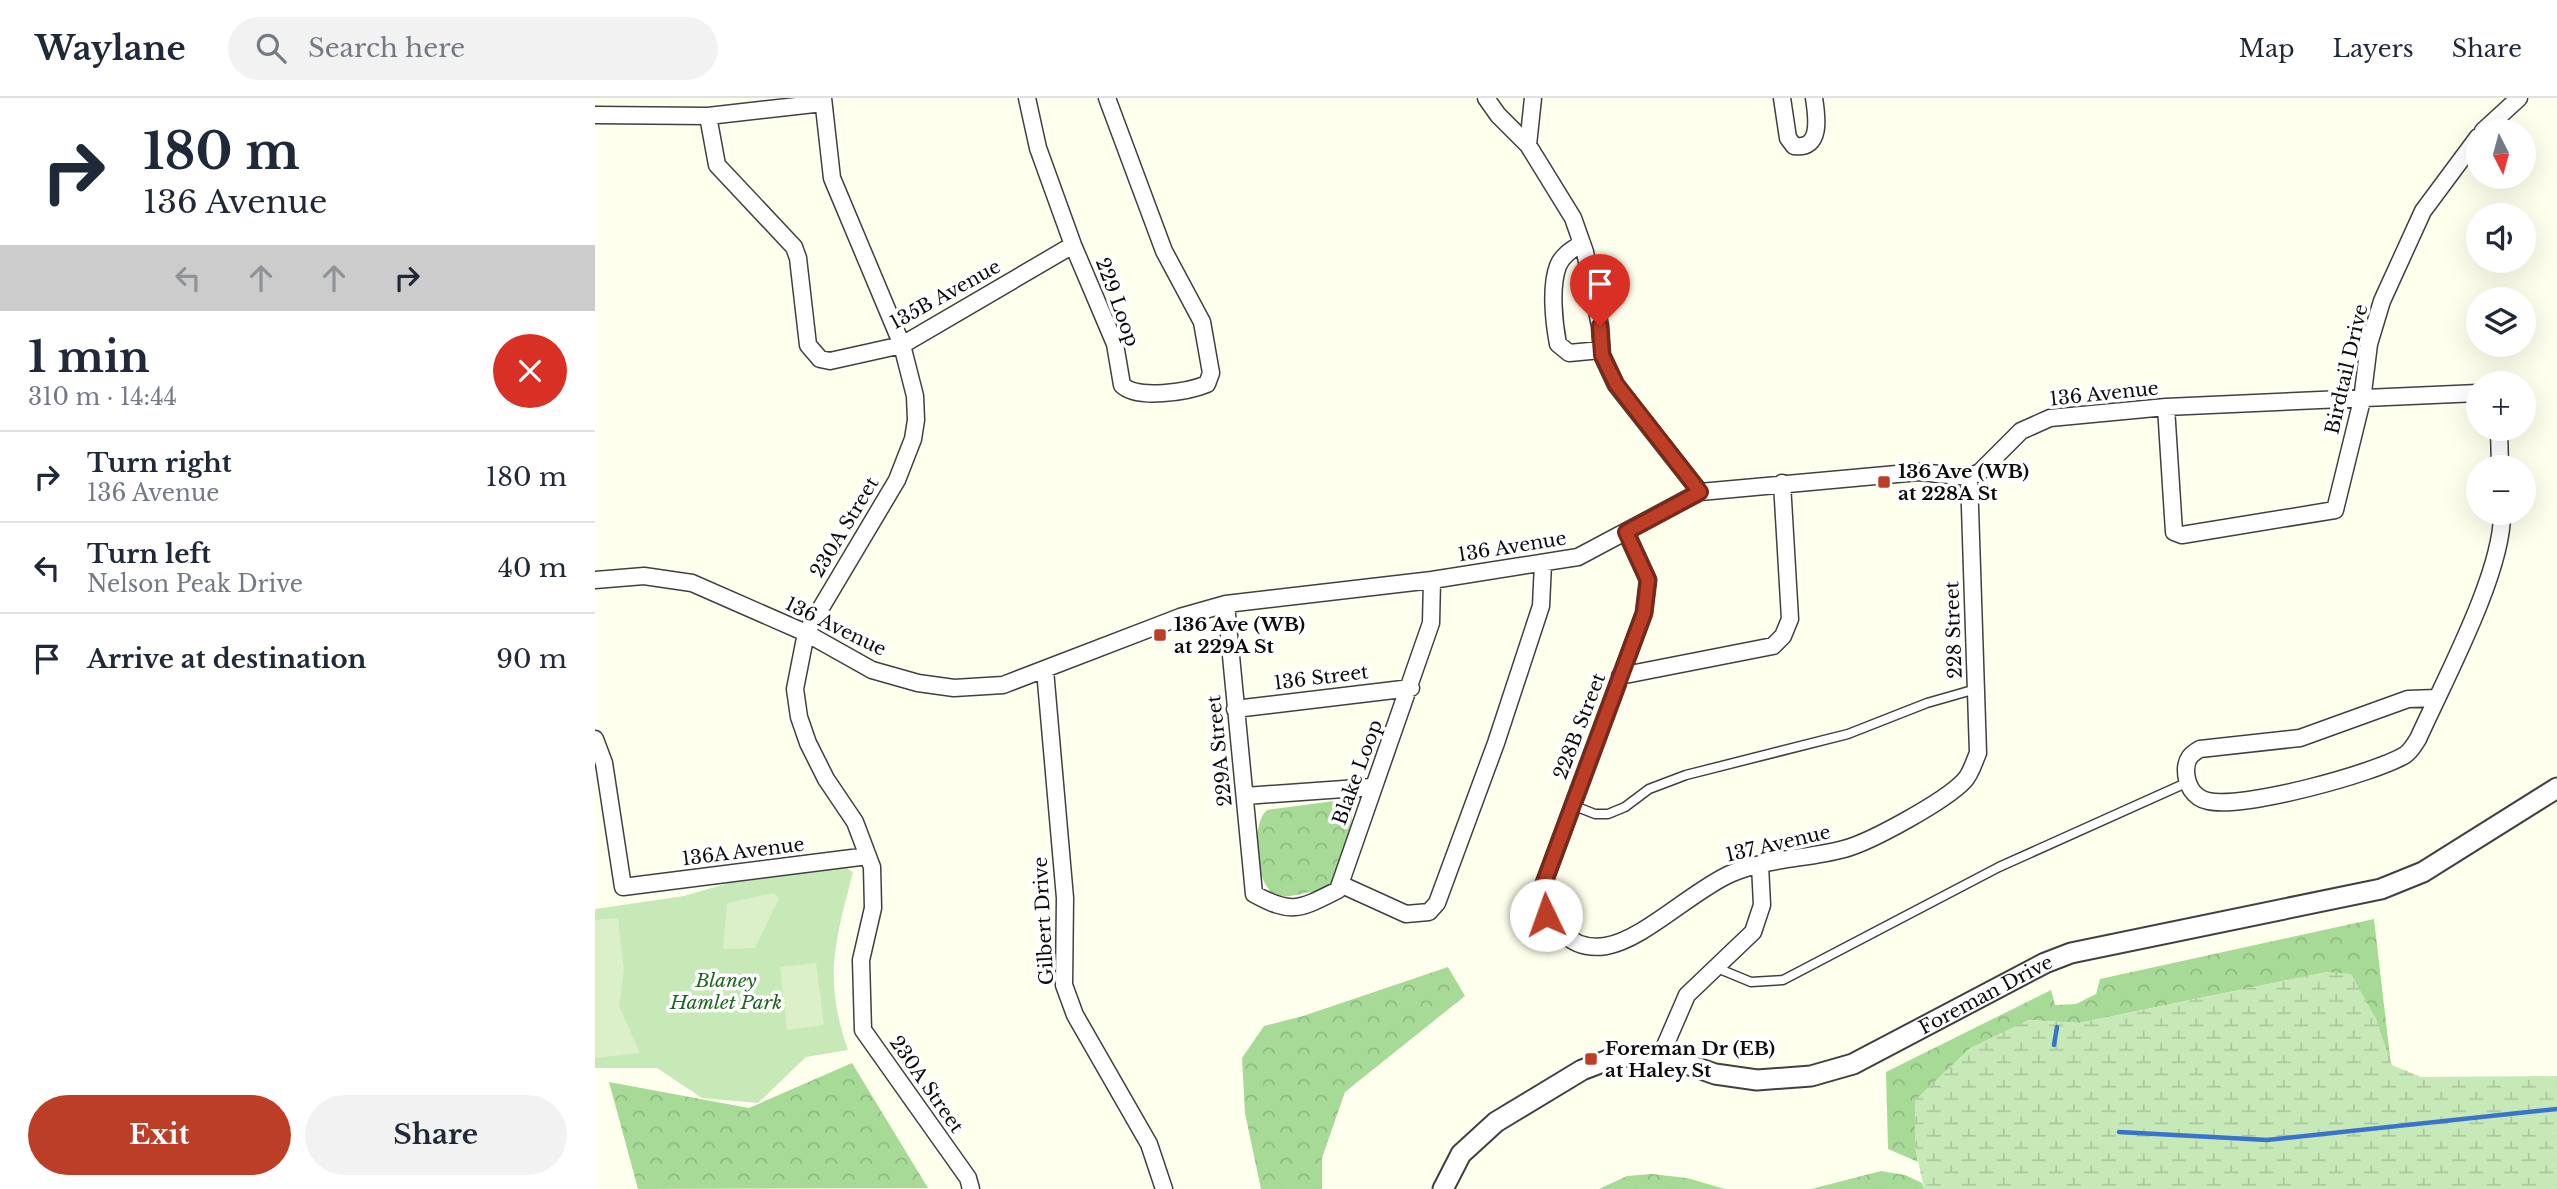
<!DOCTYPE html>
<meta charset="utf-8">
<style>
body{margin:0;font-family:"Libre Baskerville",serif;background:#f2f2f3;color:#1f2937;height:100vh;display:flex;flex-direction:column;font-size:26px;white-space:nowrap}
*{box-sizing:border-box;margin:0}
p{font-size:23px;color:#747a83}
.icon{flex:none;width:38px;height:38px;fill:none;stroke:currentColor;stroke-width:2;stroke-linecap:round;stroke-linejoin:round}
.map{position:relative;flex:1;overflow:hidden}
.drawer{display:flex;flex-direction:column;background:#fff;width:595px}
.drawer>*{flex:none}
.top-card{background:#fff;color:#1f2937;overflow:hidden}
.needle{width:46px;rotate:174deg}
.fabs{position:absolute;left:1871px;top:21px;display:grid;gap:14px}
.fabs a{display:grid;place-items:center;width:70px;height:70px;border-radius:50%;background:#fff;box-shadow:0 7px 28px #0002;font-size:35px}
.pin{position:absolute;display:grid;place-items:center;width:60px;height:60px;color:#fff;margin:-72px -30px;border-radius:50% 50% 50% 0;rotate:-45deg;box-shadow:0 0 7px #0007}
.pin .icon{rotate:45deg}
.me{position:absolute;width:77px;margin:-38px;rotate:357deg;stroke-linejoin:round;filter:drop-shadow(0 0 5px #0008)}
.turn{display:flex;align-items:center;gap:24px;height:147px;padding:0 28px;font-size:32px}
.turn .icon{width:91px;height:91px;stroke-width:2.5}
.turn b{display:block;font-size:49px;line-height:60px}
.lanes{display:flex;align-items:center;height:66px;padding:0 28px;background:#0003;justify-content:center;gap:35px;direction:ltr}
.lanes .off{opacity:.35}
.round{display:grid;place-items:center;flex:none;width:74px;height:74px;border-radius:37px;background:#f2f2f3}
.overview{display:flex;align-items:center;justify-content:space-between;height:119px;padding:0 28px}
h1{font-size:42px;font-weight:700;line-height:52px}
.button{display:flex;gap:14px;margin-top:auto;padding:14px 28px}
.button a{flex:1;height:80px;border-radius:42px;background:#bd3e26;color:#fff;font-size:28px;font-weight:700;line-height:80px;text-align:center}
.button a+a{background:#f2f2f3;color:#1f2937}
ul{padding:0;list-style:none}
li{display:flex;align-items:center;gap:21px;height:91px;padding:0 28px;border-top:2px solid #e0e1e3}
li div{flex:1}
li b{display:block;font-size:26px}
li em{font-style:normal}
header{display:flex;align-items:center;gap:42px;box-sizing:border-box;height:98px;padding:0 35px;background:#fff;border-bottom:2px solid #e0e1e3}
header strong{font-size:33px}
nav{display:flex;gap:38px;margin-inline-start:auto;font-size:24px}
.search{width:490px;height:63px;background:#f2f2f3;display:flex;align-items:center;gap:18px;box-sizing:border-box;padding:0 24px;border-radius:38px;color:#747a83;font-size:26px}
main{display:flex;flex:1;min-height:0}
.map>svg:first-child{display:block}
</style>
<header>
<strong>Waylane</strong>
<div class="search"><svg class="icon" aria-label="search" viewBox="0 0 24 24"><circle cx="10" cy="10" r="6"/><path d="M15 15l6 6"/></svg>Search here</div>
<nav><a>Map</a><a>Layers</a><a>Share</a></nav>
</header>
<main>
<section class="drawer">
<div class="top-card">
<div class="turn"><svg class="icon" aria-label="right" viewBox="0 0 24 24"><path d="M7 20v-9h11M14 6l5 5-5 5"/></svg><div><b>180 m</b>136 Avenue</div></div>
<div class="lanes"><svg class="icon off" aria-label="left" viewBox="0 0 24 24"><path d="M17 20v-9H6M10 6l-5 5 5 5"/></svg><svg class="icon off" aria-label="ahead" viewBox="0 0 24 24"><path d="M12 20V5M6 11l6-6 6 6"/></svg><svg class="icon off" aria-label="ahead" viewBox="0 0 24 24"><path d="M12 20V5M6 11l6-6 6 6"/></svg><svg class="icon" aria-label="right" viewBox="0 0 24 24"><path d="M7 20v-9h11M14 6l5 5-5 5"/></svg></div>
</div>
<div class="overview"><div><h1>1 min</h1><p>310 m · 14:44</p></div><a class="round" style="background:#d93025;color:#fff"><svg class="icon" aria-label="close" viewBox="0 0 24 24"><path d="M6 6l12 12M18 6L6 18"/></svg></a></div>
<ul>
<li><svg class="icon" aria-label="right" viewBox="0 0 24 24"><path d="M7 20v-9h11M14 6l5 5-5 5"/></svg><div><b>Turn right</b><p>136 Avenue</p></div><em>180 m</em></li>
<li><svg class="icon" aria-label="left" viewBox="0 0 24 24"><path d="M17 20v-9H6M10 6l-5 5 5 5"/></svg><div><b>Turn left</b><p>Nelson Peak Drive</p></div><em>40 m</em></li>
<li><svg class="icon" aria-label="arrive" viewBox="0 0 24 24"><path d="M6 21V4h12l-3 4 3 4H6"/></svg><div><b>Arrive at destination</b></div><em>90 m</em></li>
</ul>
<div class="button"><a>Exit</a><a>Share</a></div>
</section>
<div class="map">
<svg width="1962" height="1091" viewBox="0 0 1962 1091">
<defs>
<pattern id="forest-crowns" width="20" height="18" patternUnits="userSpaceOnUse" patternTransform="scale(1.75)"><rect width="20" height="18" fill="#a7da97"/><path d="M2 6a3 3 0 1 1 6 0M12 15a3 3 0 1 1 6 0" fill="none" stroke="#8fba81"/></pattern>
<pattern id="wetland-marsh" width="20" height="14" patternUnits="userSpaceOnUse" patternTransform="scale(1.75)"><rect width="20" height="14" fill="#c7e9b7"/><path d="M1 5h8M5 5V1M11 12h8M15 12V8" fill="none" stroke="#aac79c"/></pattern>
</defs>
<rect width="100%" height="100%" fill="#ffffed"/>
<path fill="#c7e9b7" d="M236,760l22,14c-18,71 -30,106 -5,178l-42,7 -48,46 -56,-5 -45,-30h-62v-159l89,-13 48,-14 57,-7z"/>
<path fill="url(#forest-crowns)" d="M747,702l10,10v9c-5,18 -8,41 -16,57 -5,11 -15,15 -26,16 -11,2 -27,8 -37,1 -18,-12 -22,-70 -6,-83z
M1779,821l17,146 -16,-48 -48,-45 -248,51 -51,-3 -113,126 3,16 -30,-13 -2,-77 165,-82 4,15 21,-1 20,-10 4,-15z
M853,869l17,29 -120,96 -23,66v31h-61l-16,-76 -3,-55 22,-32 39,-10z
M257,965l76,125 -290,1 -29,-107 140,26z
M1286,1073l24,4 17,8 2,6h-113z
M1057,1076l35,4 38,11h-126l28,-13z"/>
<path fill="url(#wetland-marsh)" d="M1732,874l24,2 24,43 17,48 29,12 136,-1v113h-633l-9,-43v-46l55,-52 58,-28 51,3z"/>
<path fill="#dbf0c9" d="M178,795l6,5 -24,50 -32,1 4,-46z
M23,820l6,52 -5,36 21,47 -45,5v-138z
M221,865l8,62 -37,5 -7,-63z"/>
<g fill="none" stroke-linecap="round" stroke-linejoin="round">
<path stroke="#3a73cc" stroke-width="4.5" d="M1459,947l3,-18
M1524,1034l148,8 290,-31"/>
<g stroke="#404040" stroke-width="11">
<path id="service" d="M977,707l23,9h13l17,-7 24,-18 37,-14 162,-41 79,-31 49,-14
M1122,870l34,14 32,-2 216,-113 187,-84"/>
</g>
<g stroke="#404040" stroke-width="19">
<path id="minor" d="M228,0l9,80 70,167 13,51 1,24 -3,19 -16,41 -91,153 -11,56 4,28 9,26 18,36 29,43 17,45 1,41 -12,52 2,70 105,148 3,11
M432,0l11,50 35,97 42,99 7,41c15,15 66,7 85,-1l4,-11 -9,-51 -38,-71 -57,-153
M891,0l12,17 30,30
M938,0l-5,47 45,73 12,34 15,74 2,29 14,30 84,107
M1187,0l6,40 6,8c28,4 23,-29 20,-48
M0,17l113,1 115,-13
M113,18l9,49 77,82 4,11 10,87 12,14 10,2 72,-16 171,-100
M1888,33l36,-33
M987,145c-9,6 -20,12 -24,23 -8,21 -4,57 0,78l11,9 32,-3
M1571,309l8,125 8,3 153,-25 27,-110 7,-56 13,-43 41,-90 55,-74
M1904,331l1,38
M1031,434l22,48 -4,33 -103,278c7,32 28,61 65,55 37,-6 86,-55 124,-72 36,-16 77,-15 114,-25 27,-7 101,-48 120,-68 7,-7 10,-19 14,-28l-9,-276
M0,482l49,-4 48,7 114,50 66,37 46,13 36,5 49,-3 177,-68 46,-13 206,-24 146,-23 122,-65 219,-20 50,5 11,-5 41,-41 29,-13 116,-11 312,-14
M631,506l28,290c38,21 46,15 84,-4l93,-267 1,-43
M450,572l20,228 -1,87 11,30 74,129 15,45
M1025,578l153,-30 10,-10 7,-17 -8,-136
M1841,600l-28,1 -108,39 -100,11c-9,5 -14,10 -14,21 0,14 7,28 22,31 35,8 165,-27 197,-46 6,-4 9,-10 13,-16 26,-58 85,-167 84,-226
M640,611l176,-21
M0,641l9,24 19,124 245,-31
M650,698l127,-9
M745,786l66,30 23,-2 8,-9 59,-160 45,-137 2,-43
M1066,957l26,-60 66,-63 9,-27 -2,-40"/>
</g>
<g stroke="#404040" stroke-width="23">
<g id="tertiary">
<path id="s1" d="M848,1091l18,-35 35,-32 86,-52 34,-13 45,-2 54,19 42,6 54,-4 42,-12 192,-101 26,-10 310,-64 42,-17 134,-84"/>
</g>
</g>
<use href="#service" stroke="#fff" stroke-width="8"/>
<use href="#minor" stroke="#fff" stroke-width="16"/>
<use href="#tertiary" stroke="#fff" stroke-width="19"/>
</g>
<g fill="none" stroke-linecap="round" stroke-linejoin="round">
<g stroke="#7b2819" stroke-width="18">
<path id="route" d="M951,817l-5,-24 103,-278 4,-33 -22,-48 74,-40 -84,-108 -14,-29 -2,-29"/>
</g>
<use href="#route" stroke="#bd3e26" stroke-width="12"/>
</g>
<g fill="#bd3e26" stroke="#fff" stroke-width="2.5">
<rect x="1282" y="377" width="14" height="14" rx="3.5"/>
<rect x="558" y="530" width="14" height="14" rx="3.5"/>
<rect x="989" y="954" width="14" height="14" rx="3.5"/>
</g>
<g text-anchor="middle" stroke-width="7" stroke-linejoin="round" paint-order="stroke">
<g font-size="19" fill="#0d0d0d" stroke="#fff">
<text transform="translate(350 196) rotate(-29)" y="7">135B Avenue</text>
<text transform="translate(523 204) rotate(70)" y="7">229 Loop</text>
<text transform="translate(1751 271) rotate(-77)" y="7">Birdtail Drive</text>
<text transform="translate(1509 295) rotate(-6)" y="7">136 Avenue</text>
<text transform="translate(249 429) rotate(-59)" y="7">230A Street</text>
<text transform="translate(917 448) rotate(-9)" y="7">136 Avenue</text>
<text transform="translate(241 528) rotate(26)" y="7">136 Avenue</text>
<text transform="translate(1358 532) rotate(-92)" y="7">228 Street</text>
<text transform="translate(726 579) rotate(-7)" y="7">136 Street</text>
<text transform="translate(984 628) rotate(-69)" y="7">228B Street</text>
<text transform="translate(624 653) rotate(-96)" y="7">229A Street</text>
<text transform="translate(762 674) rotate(-70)" y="7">Blake Loop</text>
<text transform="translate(1183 745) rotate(-13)" y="7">137 Avenue</text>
<text transform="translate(148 753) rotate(-7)" y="7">136A Avenue</text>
<text transform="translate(448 823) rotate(-93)" y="7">Gilbert Drive</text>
<text dy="7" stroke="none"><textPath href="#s1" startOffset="616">Foreman Drive</textPath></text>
<text transform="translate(332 986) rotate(55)" y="7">230A Street</text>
</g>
<g font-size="19" font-weight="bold" fill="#0d0d0d" stroke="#fff" text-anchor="start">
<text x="1303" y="380">136 Ave (WB)<tspan x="1303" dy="22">at 228A St</tspan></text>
<text x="579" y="533">136 Ave (WB)<tspan x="579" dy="22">at 229A St</tspan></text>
<text x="1010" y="957">Foreman Dr (EB)<tspan x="1010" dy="22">at Haley St</tspan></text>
</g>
<g font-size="19" font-style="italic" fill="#1e651e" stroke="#fff">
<text x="131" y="889">Blaney<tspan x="131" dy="22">Hamlet Park</tspan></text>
</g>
</g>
</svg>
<div class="fabs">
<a><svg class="needle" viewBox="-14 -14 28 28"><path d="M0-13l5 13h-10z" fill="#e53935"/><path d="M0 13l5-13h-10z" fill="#747a83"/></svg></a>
<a><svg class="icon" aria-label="sound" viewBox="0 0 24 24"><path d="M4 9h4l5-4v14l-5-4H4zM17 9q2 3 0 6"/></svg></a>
<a><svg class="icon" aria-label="layers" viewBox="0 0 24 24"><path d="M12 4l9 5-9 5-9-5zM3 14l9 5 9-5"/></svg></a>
<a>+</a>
<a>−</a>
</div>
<div class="pin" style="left:1005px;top:228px;background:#d93025"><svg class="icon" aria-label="arrive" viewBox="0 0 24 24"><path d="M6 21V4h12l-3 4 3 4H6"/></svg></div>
<svg class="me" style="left:951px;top:817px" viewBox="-20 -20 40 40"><circle r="19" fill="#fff"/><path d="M0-13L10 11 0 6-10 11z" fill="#bd3e26"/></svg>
</div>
</main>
